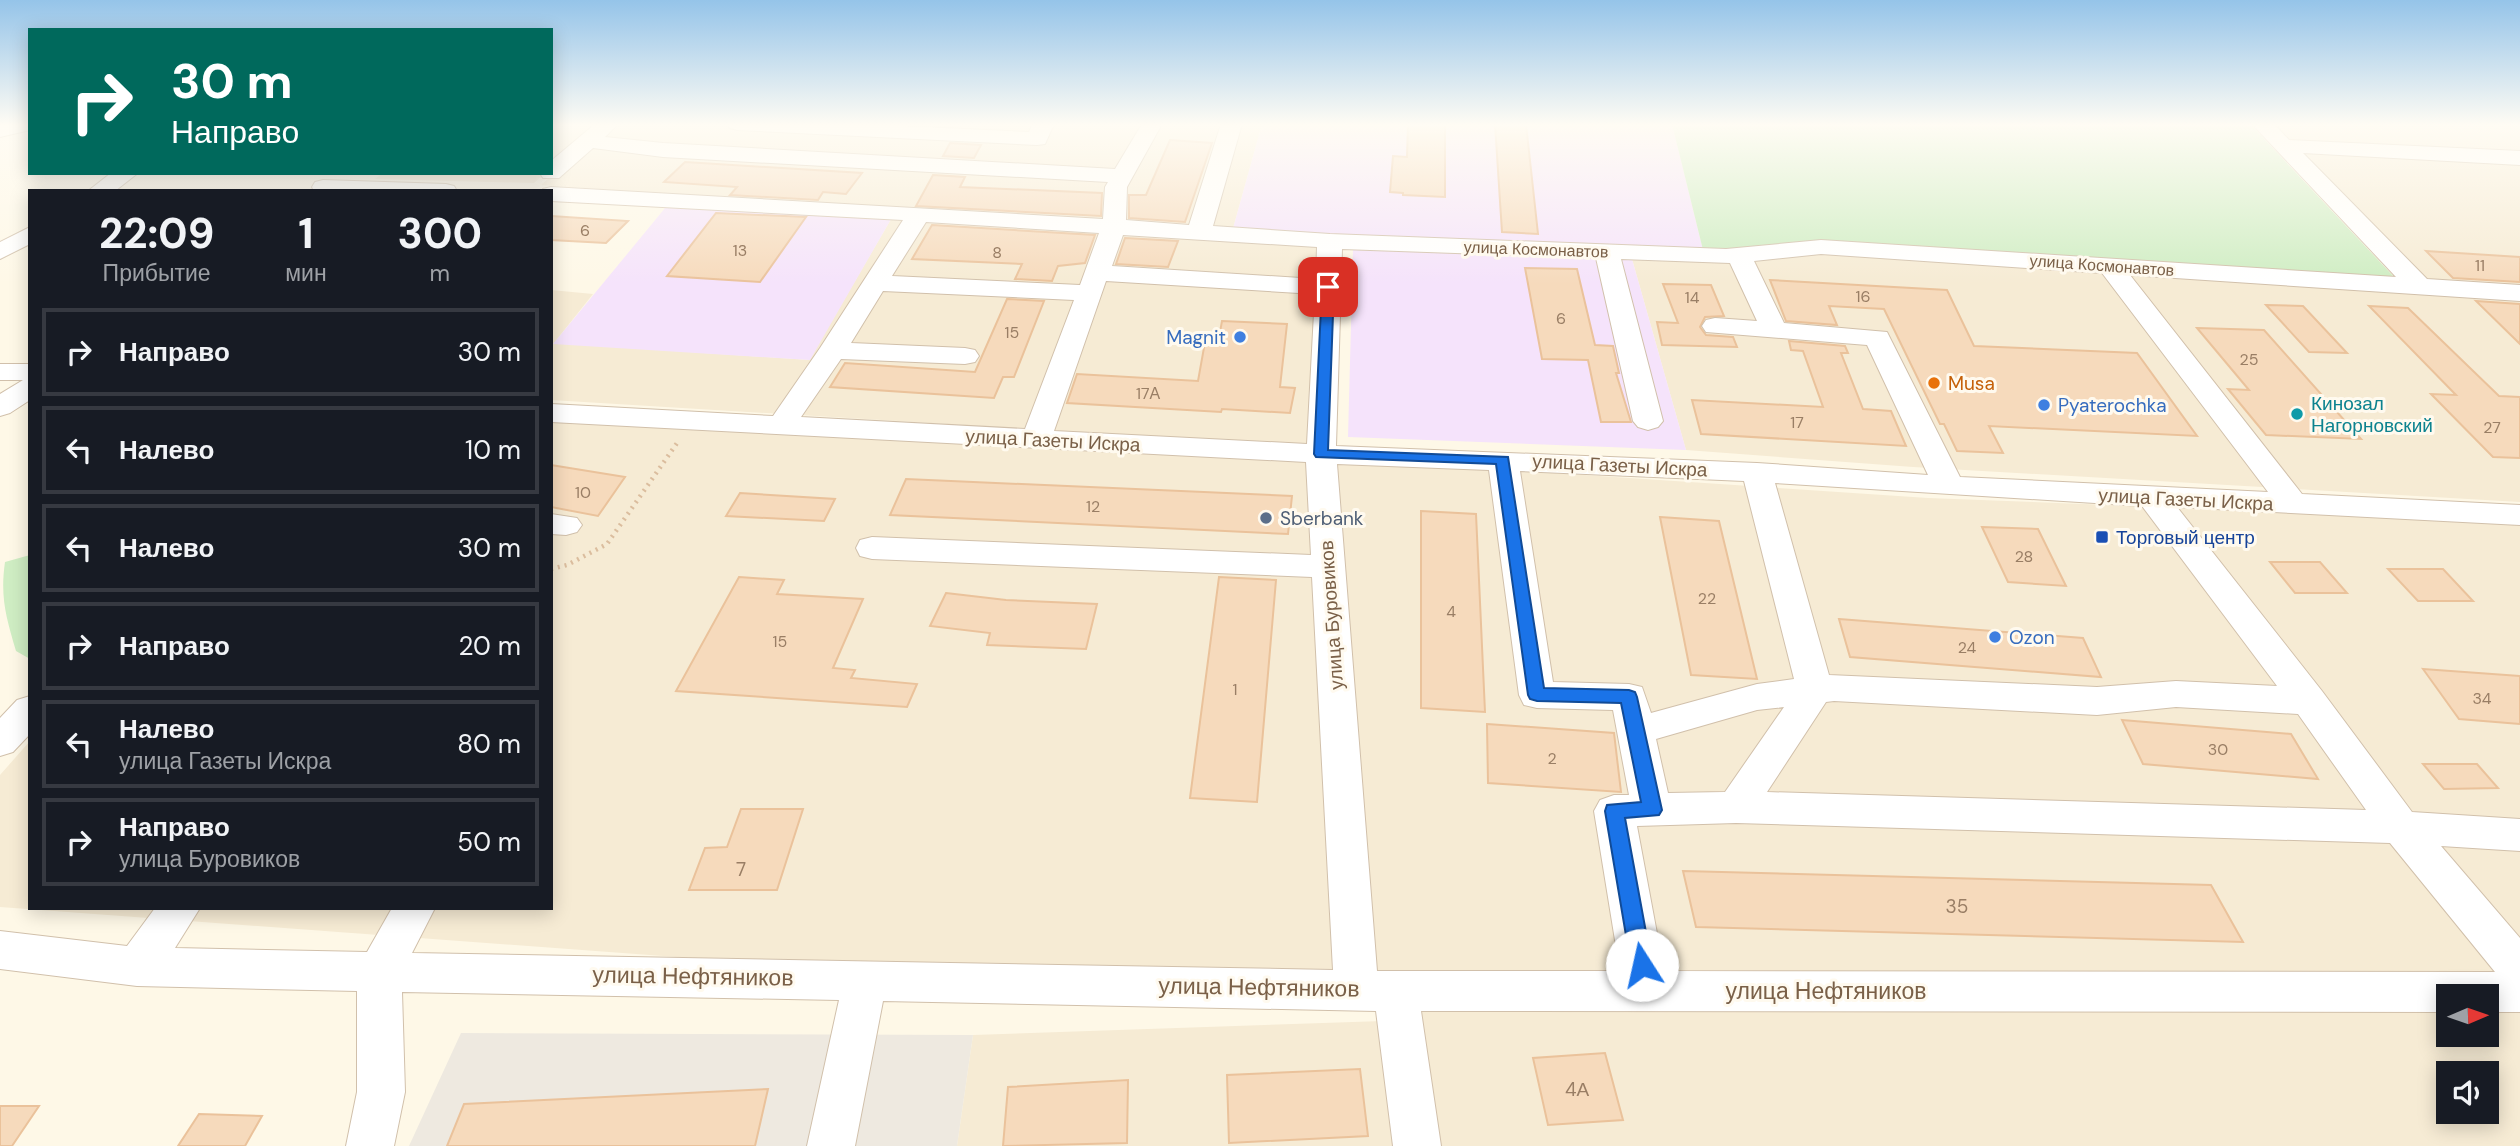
<!DOCTYPE html>
<html lang="ru">
<meta charset="utf-8">
<style>
body{margin:0;font-family:"DM Sans",sans-serif;background:#242831;color:#f1f3f6;height:100vh;display:flex;flex-direction:column;font-size:26px;white-space:nowrap}
*{box-sizing:border-box;margin:0}
p{font-size:23px;color:#9ea1a6}
.icon{flex:none;width:38px;height:38px;fill:none;stroke:currentColor;stroke-width:2;stroke-linecap:round;stroke-linejoin:round}
.map{position:relative;flex:1;overflow:hidden}
.drawer{position:absolute;left:28px;top:189px;width:525px;height:721px;display:flex;flex-direction:column;background:#171b24;border-radius:0px;box-shadow:0 4px 18px #0003}
.drawer>*{flex:none}
.banner{position:absolute;left:28px;top:28px;width:525px;height:147px;border-radius:0px;box-shadow:0 4px 18px #0003;background:#00695c;color:#fff;overflow:hidden}
.needle{width:46px;rotate:88deg}
.controls{position:absolute;left:2436px;top:984px;display:grid;gap:14px}
.controls a{display:grid;place-items:center;width:63px;height:63px;border-radius:0px;background:#171b24;box-shadow:0 4px 18px #0003;font-size:35px}
.pin{position:absolute;display:grid;place-items:center;width:60px;height:60px;color:#fff;margin:-30px;border-radius:14px;box-shadow:0 4px 10px #0006}
.me{position:absolute;width:77px;margin:-38px;rotate:350deg;stroke-linejoin:round;filter:drop-shadow(0 0 5px #0008)}
.turn{display:flex;align-items:center;gap:24px;height:147px;padding:0 28px;font-size:32px}
.turn .icon{width:91px;height:91px;stroke-width:2.5}
.turn b{display:block;font-size:49px;line-height:60px}
.eta{display:flex;justify-content:space-evenly;align-items:center;height:119px;text-align:center}
.eta b{font-size:42px;font-weight:700;line-height:49px}
ul{padding:0;list-style:none}
li{display:flex;align-items:center;gap:21px;height:88px;margin:0 14px 10px;padding:0 14px;border:4px solid #363941;border-radius:0px}
li div{flex:1}
li b{display:block;font-size:26px}
li em{font-style:normal}
.map>svg:first-child{display:block}
</style>
<div class="map">
<svg width="2520" height="1146" viewBox="0 0 2520 1146">
<rect width="100%" height="100%" fill="#fef8e7"/>
<path fill="#f6ebd4" fill-rule="evenodd" d="M551,124h51l-51,44z
M611,124h651l-30,108 -691,-47z
M2267,124h253v31l-234,-12z
M2292,148l228,12v128l-96,-6z
M383,173h162l-11,10 -159,-4z
M894,214l431,29 -14,203 -760,-46v-110l42,4 -39,49 255,17z
M1822,251l698,47v204l-607,-35 -227,-17 -54,-191z
M551,417l765,40 30,524 -481,-10 -865,-64v-132l30,-34v167h521z
M1330,458l598,40 592,23v462l-1156,-2z
M1650,997l798,5v32h39v-32h33v144h-1094l-21,-147zM2448,1073h39v38h-39z
M1383,1021l17,125h-443l16,-111z"/>
<path fill="#eee9e0" d="M461,1033l512,2 -16,111h-548z"/>
<path fill="#f5e3fb" d="M1262,124h410l31,126 -471,-18z
M670,202l224,12 -84,146 -257,-16z
M1353,250l279,9 54,191 -338,-13z"/>
<path fill="#cfedc3" d="M1672,124h578l146,155 -578,-34 -115,5z
M30,555v104l-14,-8c-10,-34 -16,-54 -11,-89z"/>
<path fill="#f6dabc" stroke="#eac29b" stroke-width="2" d="M1408,124h37v73l-42,-2v-2l-13,-1 3,-36 14,1z
M1495,124h31l12,110 -36,-2z
M1170,140l42,3 -27,79 -56,-4v-23h17z
M950,143l31,2 -7,13 -31,-2z
M685,162l177,11 -16,21 -23,-2 -5,8 -88,-5 7,-8 -73,-5z
M933,175l32,2 -5,10 142,6 -1,23 -185,-10z
M716,213l90,4 -46,65 -93,-6z
M551,216l77,5 -22,22 -55,-3z
M932,225l163,10 -10,28 -27,3 -6,15 -37,-2 7,-15 -110,-5z
M1125,238l53,3 -10,26 -52,-3z
M2426,251l94,6v25l-67,-4z
M1525,268l52,1 18,76 18,1 6,27h-3l15,49h-30l-13,-62 -46,-1z
M1770,280l177,10 27,56 163,7 60,83 -208,-10 14,27 -46,-2 -13,-27h-4l-56,-115 -55,-3 8,19 -51,-4z
M1663,284l48,1 13,31 -19,1 -5,10 6,8 27,2 4,10 -75,-2 -5,-23 21,1z
M1007,299l37,2 -30,76h-11l-9,21 -164,-11 15,-24 130,9z
M2476,301l44,3v40z
M2266,305l37,1 44,47 -38,-1z
M2369,306l39,2 91,88 21,1v61l-27,-1 -62,-63 25,1z
M1222,321l65,3 -7,63 15,1 -5,25 -68,-4 -1,3 -154,-9 10,-29 121,7 7,-39 13,1z
M2197,328l67,2 97,109 -95,-4 -38,-46 21,1z
M1789,341l56,5 3,7h-7l22,56 28,2 15,35 -205,-12 -9,-34 131,7 -20,-56 -12,-1z
M551,465l74,12 -27,39 -47,-9z
M906,479l386,17 -4,38 -398,-19z
M740,493l95,6 -11,22 -98,-5z
M1421,511l55,3 9,198 -64,-4z
M1660,517l59,4 38,158 -66,-4z
M1982,527l56,2 28,57 -58,-4z
M2270,562h50l27,31h-52z
M2388,569h55l30,32h-55z
M739,577l45,3 -7,14 86,5 -30,69 22,2 -4,8 66,6 -10,23 -231,-16z
M1219,577l57,3 -19,222 -67,-4z
M946,593l60,7 91,4 -11,45 -99,-4 3,-12 -60,-7z
M1839,619l244,19 18,39 -251,-20z
M2423,669l97,7v48l-61,-5z
M2122,720l169,14 27,45 -175,-15z
M1487,724l127,9 7,59 -133,-9z
M2423,764h54l21,24 -54,1z
M741,809h62l-26,81h-88l16,-42 22,-1z
M1683,871l528,14 32,57 -547,-15z
M1605,1053l18,67 -75,5 -15,-67z
M1360,1069l8,67 -139,7 -2,-68z
M1128,1080l-1,63 -124,3 5,-59z
M768,1089l-13,57h-308l17,-42z
M0,1106h39l-27,40h-12z
M199,1114l63,2 -17,30h-67z"/>
<g fill="none" stroke-linecap="round" stroke-linejoin="round">
<g stroke="#d1c0ab" stroke-width="2">
<path id="minor" d="M30,124v6l-30,7v-12z
M595,124h19l2,2 -11,11 58,6 452,26 27,-45h20l-35,63 -1,33 63,5 32,-101h21l-29,102 117,8 396,15 95,-9 575,37 -144,-153h22l15,16 231,11v14l-217,-12 124,126 93,6v16l-390,-26 172,219 218,11v20l-343,-18 145,184 90,121 108,7v32l-79,-5 79,92v74h-33v-16h-39v16l-1027,-1 20,135h-48l-17,-135 -493,-10 -28,145h-48l32,-146 -437,-8 3,100 -11,54h-48l11,-54v-101l-220,-5 -137,-17v-38l127,15 28,-38h45l-25,40 192,4 25,-44h43l-23,45 921,17 -21,-393 -440,-18 -12,-3 -4,-8 4,-8 12,-3 439,18 -5,-93 -755,-40v-18l222,12 47,-68 83,-128 -352,-19v-10l-8,-2 8,-2 552,32 2,-32 3,-5 -445,-25 -70,-9 -34,30h-16l-3,-5h11v-12zM926,222l173,11 -19,52 -188,-9zM1123,235l194,12 -1,32 -204,-13zM1342,249l254,9 37,163 5,6 10,3 10,-3 5,-6 -42,-162 109,4 27,58 -42,-3 -9,2 -4,6 4,6 161,13 61,130 -171,-12 -421,-17zM1821,254l281,19 166,219 -308,-15 -73,-145 -103,-9 -30,-62zM1106,281l209,13 -8,150 -253,-13zM883,291l191,9 -49,129 -224,-12 40,-58 124,5 10,-2 4,-6 -4,-6 -10,-2 -114,-5zM1337,464l152,6 30,225 5,10 13,3 76,2 16,85h-15l-14,5 -6,11 26,160h-243zM1520,471l224,10 50,198 -37,5 -106,29 -9,-26 -13,-3 -76,-2zM1775,483l367,23 135,180 -101,-5 -79,6 -268,-12zM1834,701l263,14 79,-8 122,7 68,96 -599,-18 59,-90zM1784,707l-59,85 -57,1 -12,-54 101,-29zM1736,823l654,20 105,129 -831,-1 -27,-145z
M726,124h134l169,8 4,-8h21l-9,20 -8,1 -300,-15 -7,-2z
M111,173h27l-23,18h-27z
M323,180l123,4 8,2 3,5h-143l-2,-4 3,-5z
M30,227v17l-30,15v-17z
M0,364h30v36l-20,13 -10,3v-22l23,-14h-23z
M551,514l26,4 5,7 -5,7 -11,3 -15,-1z
M30,696v38l-17,18 -13,4v-38l17,-18z"/>
</g>
<path stroke="#dbbd9e" stroke-width="4.5" stroke-dasharray="2 5" stroke-linecap="butt" d="M551,569l16,-4 40,-21 70,-101"/>
<use href="#minor" fill="#fff" fill-rule="evenodd"/>
</g>
<linearGradient id="sky" x2="0" y2="1"><stop stop-color="#95c4e9"/><stop offset="0.44" stop-color="#fffcf4"/><stop offset="1" stop-color="#fffcf4" stop-opacity="0"/></linearGradient>
<rect width="2520" height="284" fill="url(#sky)"/>
<path fill="#1a73e8" stroke="#114b97" stroke-width="2" d="M1328,283l6,4 -6,163 180,7 36,231 85,2 6,2 2,5 25,113 -3,5 -34,3 27,147 -3,7 -7,3 -8,-3 -3,-7 -26,-154 2,-6 34,-3 -20,-99 -84,-2 -7,-2 -2,-4 -32,-231 -180,-7 -2,-3 8,-167z"/>
<g fill="#3f7fe0" stroke="#fffaef" stroke-width="2.5">
<circle cx="1240" cy="337" r="7"/>
<circle cx="2044" cy="405" r="7"/>
<circle cx="1995" cy="637" r="7"/>
</g>
<circle fill="#e8710a" stroke="#fffaef" stroke-width="2.5" cx="1934" cy="383" r="7"/>
<circle fill="#0f9aa8" stroke="#fffaef" stroke-width="2.5" cx="2297" cy="414" r="7"/>
<circle fill="#5c6f8a" stroke="#fffaef" stroke-width="2.5" cx="1266" cy="518" r="7"/>
<rect fill="#1a4fb4" stroke="#fffaef" stroke-width="2.5" x="2095" y="530" width="14" height="14" rx="3.5"/>
<g text-anchor="middle" stroke-width="6" stroke-linejoin="round" paint-order="stroke">
<g font-size="16" fill="#997e65">
<text x="585" y="236">6</text>
<text x="740" y="256">13</text>
<text x="997" y="258">8</text>
<text x="2480" y="271">11</text>
<text x="1863" y="302">16</text>
<text x="1692" y="303">14</text>
<text x="1561" y="324">6</text>
<text x="1012" y="338">15</text>
<text x="2249" y="365">25</text>
<text x="1148" y="399">17А</text>
<text x="1797" y="428">17</text>
<text x="2492" y="433">27</text>
<text x="583" y="498">10</text>
<text x="1093" y="512">12</text>
<text x="2024" y="562">28</text>
<text x="1707" y="604">22</text>
<text x="1451" y="617">4</text>
<text x="780" y="647">15</text>
<text x="1967" y="653">24</text>
<text x="1235" y="695">1</text>
<text x="2482" y="704">34</text>
<text x="2218" y="755">30</text>
<text x="1552" y="764">2</text>
</g>
<g font-size="16" fill="#7a6048" stroke="#fffaef">
<text transform="translate(1536 249) rotate(2)" y="6">улица Космонавтов</text>
<text transform="translate(2102 265) rotate(4)" y="6">улица Космонавтов</text>
</g>
<g font-size="19" fill="#366cbe" stroke="#fffaef" text-anchor="start">
<text x="1226" y="344" text-anchor="end">Magnit</text>
<text x="2058" y="412">Pyaterochka</text>
<text x="2009" y="644">Ozon</text>
</g>
<g font-size="19" fill="#c56008" stroke="#fffaef" text-anchor="start">
<text x="1948" y="390">Musa</text>
</g>
<g font-size="19" fill="#0d838f" stroke="#fffaef" text-anchor="start">
<text x="2311" y="410">Кинозал<tspan x="2311" dy="22">Нагорновский</tspan></text>
</g>
<g font-size="19" fill="#7a6048" stroke="#fffaef">
<text transform="translate(1053 440) rotate(3)" y="7">улица Газеты Искра</text>
<text transform="translate(1620 465) rotate(3)" y="7">улица Газеты Искра</text>
<text transform="translate(2186 499) rotate(3)" y="7">улица Газеты Искра</text>
<text transform="translate(1331 615) rotate(-94)" y="7">улица Буровиков</text>
</g>
<g font-size="19" fill="#4e5e75" stroke="#fffaef" text-anchor="start">
<text x="1280" y="525">Sberbank</text>
</g>
<g font-size="19" fill="#164399" stroke="#fffaef" text-anchor="start">
<text x="2116" y="544">Торговый центр</text>
</g>
<g font-size="19" fill="#997e65">
<text x="741" y="876">7</text>
<text x="1957" y="913">35</text>
<text x="1577" y="1096">4А</text>
</g>
<g font-size="23" fill="#7a6048" stroke="#fffaef">
<text transform="translate(693 976) rotate(1)" y="8">улица Нефтяников</text>
<text transform="translate(1259 987) rotate(1)" y="8">улица Нефтяников</text>
<text x="1826" y="999">улица Нефтяников</text>
</g>
</g>
</svg>
<div class="controls">
<a><svg class="needle" viewBox="-14 -14 28 28"><path d="M0-13l5 13h-10z" fill="#e53935"/><path d="M0 13l5-13h-10z" fill="#9ea1a6"/></svg></a>
<a><svg class="icon" aria-label="sound" viewBox="0 0 24 24"><path d="M4 9h4l5-4v14l-5-4H4zM17 9q2 3 0 6"/></svg></a>
</div>
<div class="pin" style="left:1328px;top:287px;background:#d93025"><svg class="icon" aria-label="arrive" viewBox="0 0 24 24"><path d="M6 21V4h12l-3 4 3 4H6"/></svg></div>
<svg class="me" style="left:1642px;top:965px" viewBox="-20 -20 40 40"><circle r="19" fill="#fff"/><path d="M0-13L10 11 0 6-10 11z" fill="#1a73e8"/></svg>
<div class="banner">
<div class="turn"><svg class="icon" aria-label="right" viewBox="0 0 24 24"><path d="M7 20v-9h11M14 6l5 5-5 5"/></svg><div><b>30 m</b>Направо</div></div>
</div>
<section class="drawer">
<div class="eta">
<div><b>22:09</b><p>Прибытие</p></div>
<div><b>1</b><p>мин</p></div>
<div><b>300</b><p>m</p></div>
</div>
<ul>
<li><svg class="icon" aria-label="right" viewBox="0 0 24 24"><path d="M7 20v-9h11M14 6l5 5-5 5"/></svg><div><b>Направо</b></div><em>30 m</em></li>
<li><svg class="icon" aria-label="left" viewBox="0 0 24 24"><path d="M17 20v-9H6M10 6l-5 5 5 5"/></svg><div><b>Налево</b></div><em>10 m</em></li>
<li><svg class="icon" aria-label="left" viewBox="0 0 24 24"><path d="M17 20v-9H6M10 6l-5 5 5 5"/></svg><div><b>Налево</b></div><em>30 m</em></li>
<li><svg class="icon" aria-label="right" viewBox="0 0 24 24"><path d="M7 20v-9h11M14 6l5 5-5 5"/></svg><div><b>Направо</b></div><em>20 m</em></li>
<li><svg class="icon" aria-label="left" viewBox="0 0 24 24"><path d="M17 20v-9H6M10 6l-5 5 5 5"/></svg><div><b>Налево</b><p>улица Газеты Искра</p></div><em>80 m</em></li>
<li><svg class="icon" aria-label="right" viewBox="0 0 24 24"><path d="M7 20v-9h11M14 6l5 5-5 5"/></svg><div><b>Направо</b><p>улица Буровиков</p></div><em>50 m</em></li>
</ul>
</section>
</div>
